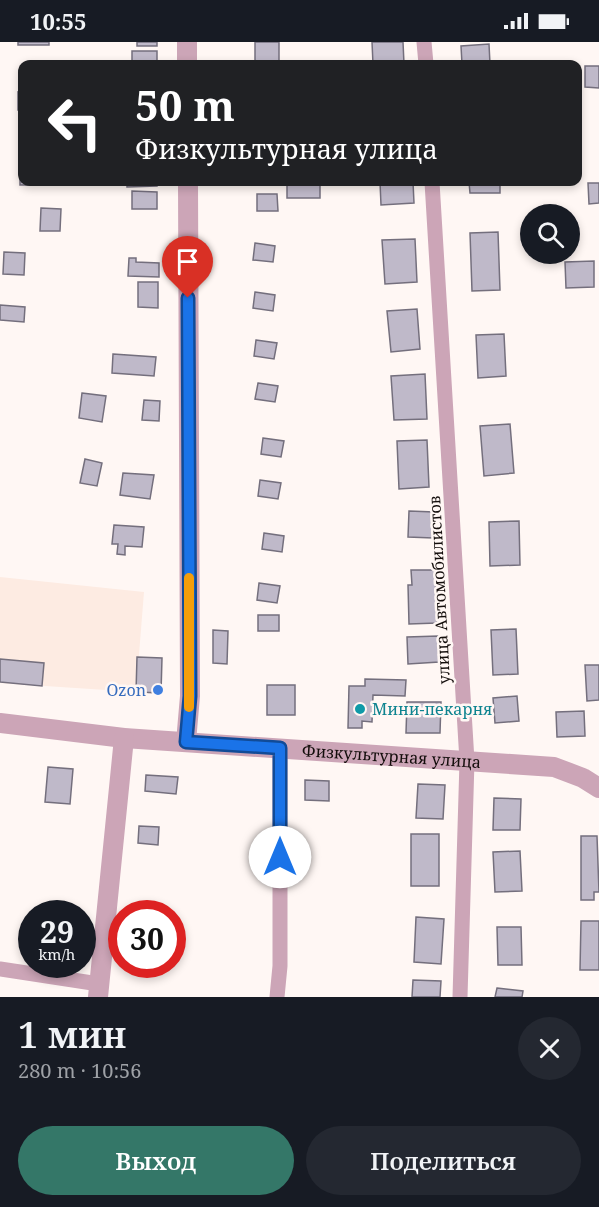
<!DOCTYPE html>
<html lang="ru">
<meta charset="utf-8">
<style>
body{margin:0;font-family:"Noto Serif",serif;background:#242831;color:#f1f3f6;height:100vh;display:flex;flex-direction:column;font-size:22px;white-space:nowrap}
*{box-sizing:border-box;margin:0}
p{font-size:20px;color:#9ea1a6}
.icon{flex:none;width:33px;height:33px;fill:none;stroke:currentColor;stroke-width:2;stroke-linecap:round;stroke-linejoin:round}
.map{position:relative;height:955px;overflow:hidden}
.drawer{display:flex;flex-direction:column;background:#171b24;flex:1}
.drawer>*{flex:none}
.hud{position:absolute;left:18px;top:18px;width:564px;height:126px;border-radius:12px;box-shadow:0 3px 9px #0003;background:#202124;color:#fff;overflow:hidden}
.fabs{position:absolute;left:520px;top:162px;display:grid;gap:12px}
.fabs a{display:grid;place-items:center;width:60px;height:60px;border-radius:50%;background:#171b24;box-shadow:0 3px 9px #0003;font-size:30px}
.speed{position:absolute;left:18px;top:858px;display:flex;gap:12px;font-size:30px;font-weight:700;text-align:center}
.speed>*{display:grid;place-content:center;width:78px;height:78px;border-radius:50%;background:#171b24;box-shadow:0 3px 9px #0003;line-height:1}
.speed small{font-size:15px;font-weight:400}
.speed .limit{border:9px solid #d22;background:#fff;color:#111}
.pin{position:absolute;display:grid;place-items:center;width:51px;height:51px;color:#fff;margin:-62px -26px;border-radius:50% 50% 50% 0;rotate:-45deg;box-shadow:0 0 6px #0007}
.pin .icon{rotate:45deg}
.me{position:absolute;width:66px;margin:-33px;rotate:0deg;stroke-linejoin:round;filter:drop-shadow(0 0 4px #0008)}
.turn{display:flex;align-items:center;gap:21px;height:126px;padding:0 18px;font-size:27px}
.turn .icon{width:78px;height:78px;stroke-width:2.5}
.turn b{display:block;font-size:42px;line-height:51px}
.round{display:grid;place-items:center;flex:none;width:63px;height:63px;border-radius:32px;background:#242831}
.overview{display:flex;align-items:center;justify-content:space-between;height:102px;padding:0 18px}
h1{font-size:36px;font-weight:600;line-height:45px}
.cta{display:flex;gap:12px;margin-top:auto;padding:12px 18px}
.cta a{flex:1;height:69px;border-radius:36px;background:#347768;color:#fff;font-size:24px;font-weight:600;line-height:69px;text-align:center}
.cta a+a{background:#242831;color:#f1f3f6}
.status{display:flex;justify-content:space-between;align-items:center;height:42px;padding:0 30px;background:#171b24;direction:ltr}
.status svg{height:16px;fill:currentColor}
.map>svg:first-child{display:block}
</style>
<div class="status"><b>10:55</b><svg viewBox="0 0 49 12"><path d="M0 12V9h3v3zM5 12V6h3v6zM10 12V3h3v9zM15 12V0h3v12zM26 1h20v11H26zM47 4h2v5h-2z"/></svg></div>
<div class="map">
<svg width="599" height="955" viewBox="0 0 599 955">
<rect width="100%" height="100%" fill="#fff7f4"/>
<path fill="#fdebe2" d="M0,535l144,15 -8,100 -136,-9z"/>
<path fill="#bfb9c9" stroke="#746f7d" stroke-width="1.5" d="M18,0h31v3h-31z
M137,0h20v4h-20z
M255,0h24v20h-24z
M372,0h31l1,22h-31z
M489,2l1,20h-28l-1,-18z
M132,9h25v13h-25z
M585,24h14v22l-14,-1z
M18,50l4,1v17h-4z
M20,122l2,18h26v3h-28z
M127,140h30v4l-30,1z
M287,140h33v16h-33z
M380,140h33l1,21 -33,2z
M469,140h31v11h-30z
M588,141h11v20l-10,1z
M132,149l25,1v17h-25z
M257,152h20l1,17h-21z
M41,166l20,1 -1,22h-20z
M498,190l2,58 -28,1 -2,-58z
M415,197l2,43 -32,2 -3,-44z
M255,201l20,3 -2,16 -20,-2z
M4,210l21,1 -1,22 -21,-1z
M129,216h7v4l23,1v14l-31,-1z
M594,219v26l-28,1 -1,-26z
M138,240h20v26l-20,-1z
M255,250l20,3 -2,16 -20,-3z
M0,263l25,2 -1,15 -24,-2z
M417,267l3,40 -29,3 -4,-41z
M504,292l2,42 -28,2 -2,-43z
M256,298l21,3 -3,16 -20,-3z
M113,312l43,3 -2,19 -42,-3z
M425,332l2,45 -33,1 -3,-44z
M258,341l20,3 -3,16 -20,-3z
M82,351l24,3 -4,26 -23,-4z
M144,358l16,1 -1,20 -17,-1z
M510,382l4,49 -30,3 -4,-50z
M263,396l21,3 -3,16 -20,-3z
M427,398l2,47 -30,2 -2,-48z
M85,417l17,4 -5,23 -17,-3z
M123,431l31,2 -4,24 -30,-4z
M260,438l21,3 -3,16 -20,-3z
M409,469l25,1 -1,26 -25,-1z
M519,479l1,44 -30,1 -1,-44z
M114,483l30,2 -2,20 -17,-1v9l-8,-1 1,-10h-6z
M264,491l20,3 -2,16 -20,-3z
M411,528h24l2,53 -28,1 -1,-39h4z
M259,541l21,3 -3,17 -20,-3z
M258,573h21v16h-21z
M516,587l2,45 -25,1 -2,-45z
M213,588l15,1 -1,33 -14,-1z
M438,594l1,26 -31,2 -1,-27z
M137,615l25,1 -1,35 -25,-1z
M0,617l44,4 -2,23 -42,-4z
M585,623h14v35l-12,1z
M365,637l41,1 -1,16 -32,-1 -1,27 -10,-1v7h-14l1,-42h16z
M267,643h28v30h-28z
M517,654l2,25 -24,2 -2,-25z
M407,660h34l-1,31h-34z
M584,669l1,25 -28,1 -1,-25z
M48,725l25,2 -3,35 -25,-2z
M146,733l32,2 -2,17 -31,-3z
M305,738l24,1v20l-24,-1z
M418,742l27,1 -2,34 -27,-1z
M494,756l27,1 -1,31h-27z
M139,784l20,1 -1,18 -20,-2z
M411,792h28v52h-28z
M581,794h16l2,56h-5v8h-13z
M520,809l2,40 -27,1 -2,-40z
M416,875l28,2 -3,45 -27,-2z
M581,879h18v49h-19z
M497,885h24l1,38h-24z
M413,938l28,1 -1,16h-28z
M497,946l26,3 -1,6h-27z"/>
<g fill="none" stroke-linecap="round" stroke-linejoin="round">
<path stroke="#cca5b7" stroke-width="15" d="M424,0l2,22
M432,140l35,579 -7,236
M0,927l99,15
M277,955l3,-31v-218"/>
<g stroke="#cca5b7" stroke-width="20">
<path d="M187,0v22"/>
<path id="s1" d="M0,681l124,15 430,29 29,11 16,10"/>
<path d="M186,700l4,-46 -2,-514"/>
<path d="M98,955l26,-259"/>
</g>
</g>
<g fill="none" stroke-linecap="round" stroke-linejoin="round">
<g stroke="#114b97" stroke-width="15">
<path id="route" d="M188,256l2,398 -4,46 94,6v109"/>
</g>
<use href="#route" stroke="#1a73e8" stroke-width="10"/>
<path stroke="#f59e0b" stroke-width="10" d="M189,665v-129"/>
</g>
<circle fill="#3f7fe0" stroke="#fff7f4" stroke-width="2" cx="158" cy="648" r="6"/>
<circle fill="#0f9aa8" stroke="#fff7f4" stroke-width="2" cx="360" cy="667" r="6"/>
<g text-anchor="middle" stroke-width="5" stroke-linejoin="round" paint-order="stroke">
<g font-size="16" fill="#130d0b" stroke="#fff7f4">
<text transform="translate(439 548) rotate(-93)" y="6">улица Автомобилистов</text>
<text dy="6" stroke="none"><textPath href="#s1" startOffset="393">Физкультурная улица</textPath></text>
</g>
<g font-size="16" fill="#366cbe" stroke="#fff7f4" text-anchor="end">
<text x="146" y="654">Ozon</text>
</g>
<g font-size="16" fill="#0d838f" stroke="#fff7f4" text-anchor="start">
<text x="372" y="673">Мини-пекарня</text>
</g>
</g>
</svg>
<div class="fabs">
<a><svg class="icon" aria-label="search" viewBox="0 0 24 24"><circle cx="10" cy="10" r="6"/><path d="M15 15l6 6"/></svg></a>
</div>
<div class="speed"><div>29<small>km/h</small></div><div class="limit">30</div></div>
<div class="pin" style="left:188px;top:256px;background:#d93025"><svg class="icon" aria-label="arrive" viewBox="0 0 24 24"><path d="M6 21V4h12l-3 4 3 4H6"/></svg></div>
<svg class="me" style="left:280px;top:815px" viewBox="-20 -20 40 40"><circle r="19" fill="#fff"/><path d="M0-13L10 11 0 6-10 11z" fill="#1a73e8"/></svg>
<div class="hud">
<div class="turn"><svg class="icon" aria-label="left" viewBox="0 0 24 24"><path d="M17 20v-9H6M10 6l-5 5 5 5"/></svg><div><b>50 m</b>Физкультурная улица</div></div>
</div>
</div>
<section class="drawer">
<div class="overview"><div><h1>1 мин</h1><p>280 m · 10:56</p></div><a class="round"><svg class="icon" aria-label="close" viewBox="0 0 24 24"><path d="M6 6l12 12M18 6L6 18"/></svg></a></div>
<div class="cta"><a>Выход</a><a>Поделиться</a></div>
</section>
